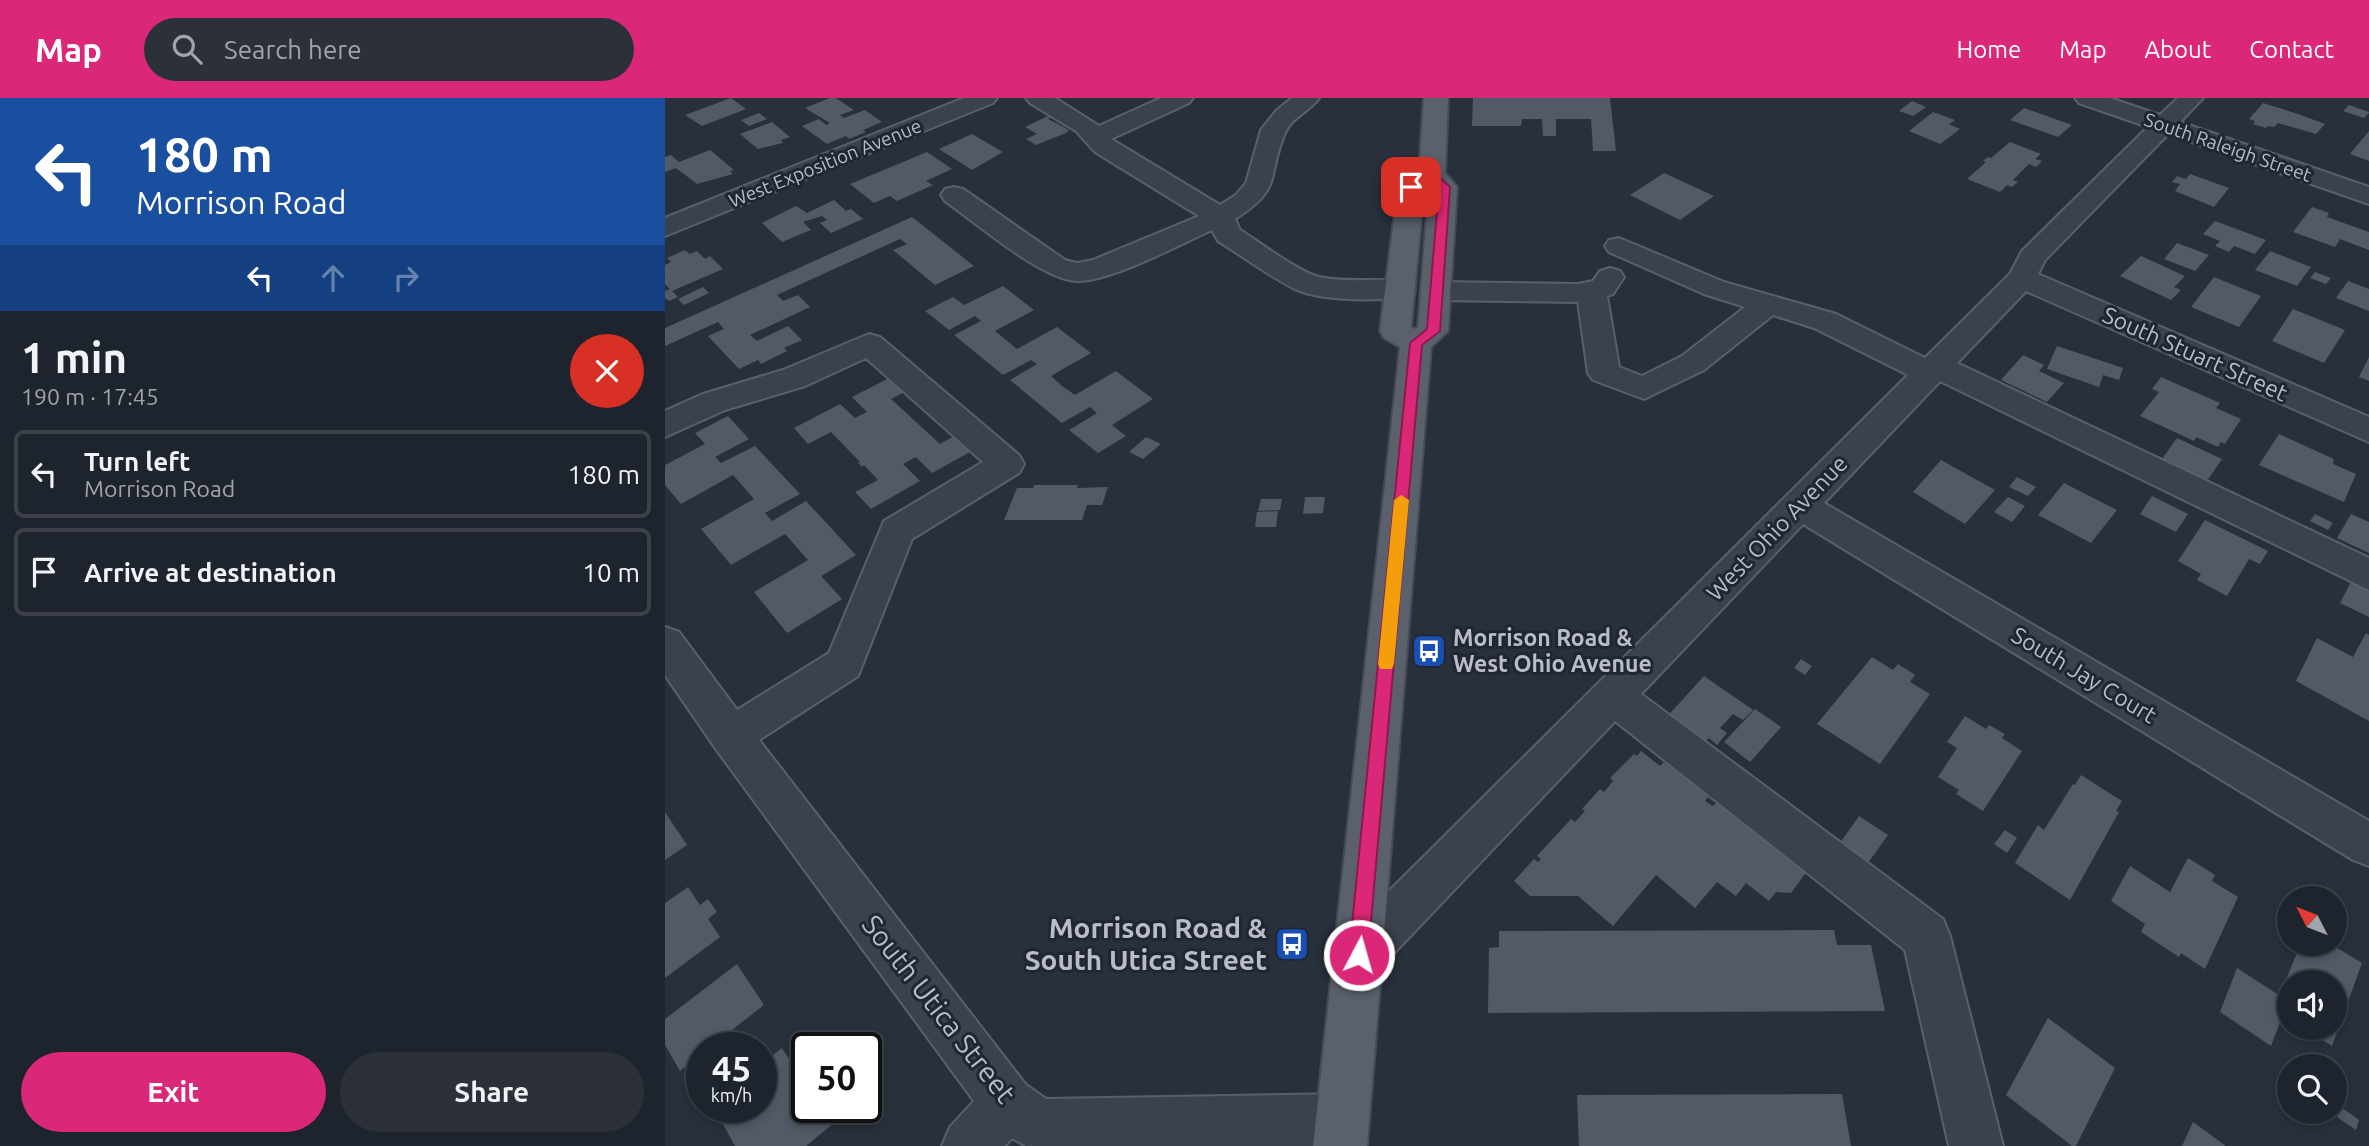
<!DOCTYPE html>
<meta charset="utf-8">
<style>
body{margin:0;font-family:Ubuntu,sans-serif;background:#2b3039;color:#f1f3f6;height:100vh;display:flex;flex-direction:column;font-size:26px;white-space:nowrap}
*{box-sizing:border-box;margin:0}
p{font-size:23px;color:#a1a4aa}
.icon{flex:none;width:38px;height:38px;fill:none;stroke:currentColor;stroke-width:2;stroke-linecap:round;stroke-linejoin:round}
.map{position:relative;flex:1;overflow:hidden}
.details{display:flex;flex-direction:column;background:#1e242d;width:665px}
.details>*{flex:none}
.hud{background:#1a4fa0;color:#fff;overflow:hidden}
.needle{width:46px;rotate:312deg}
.tools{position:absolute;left:1612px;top:788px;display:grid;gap:14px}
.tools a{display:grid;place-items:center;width:70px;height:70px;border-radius:50%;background:#1e242d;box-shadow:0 4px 10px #0003,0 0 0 2px #3c4149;font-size:35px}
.speed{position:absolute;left:21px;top:934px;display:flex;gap:14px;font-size:35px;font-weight:700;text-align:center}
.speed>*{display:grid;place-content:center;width:91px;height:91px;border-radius:50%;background:#1e242d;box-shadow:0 4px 10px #0003,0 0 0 2px #3c4149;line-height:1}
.speed small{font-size:18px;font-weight:400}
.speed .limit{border:4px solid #111;border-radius:10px;background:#fff;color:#111}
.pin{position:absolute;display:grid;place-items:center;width:60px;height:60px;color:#fff;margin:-30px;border-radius:14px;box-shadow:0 4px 10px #0006}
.me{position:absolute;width:77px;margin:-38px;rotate:6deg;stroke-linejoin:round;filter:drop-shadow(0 0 5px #0008)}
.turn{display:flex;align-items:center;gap:24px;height:147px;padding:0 21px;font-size:32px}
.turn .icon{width:91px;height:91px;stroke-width:2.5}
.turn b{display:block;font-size:49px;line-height:60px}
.lanes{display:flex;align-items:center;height:66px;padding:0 21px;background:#0003;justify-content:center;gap:35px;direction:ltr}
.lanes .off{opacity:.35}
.round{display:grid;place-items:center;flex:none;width:74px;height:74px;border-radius:37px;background:#2b3039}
.overview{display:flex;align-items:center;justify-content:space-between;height:119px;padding:0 21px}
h1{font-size:42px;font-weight:700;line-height:52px}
.action{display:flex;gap:14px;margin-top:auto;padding:14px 21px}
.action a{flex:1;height:80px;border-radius:42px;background:#db2777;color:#fff;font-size:28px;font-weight:700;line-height:80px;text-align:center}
.action a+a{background:#2b3039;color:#f1f3f6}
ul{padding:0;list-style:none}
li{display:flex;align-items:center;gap:21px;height:88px;margin:0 14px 10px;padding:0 7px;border:4px solid #3c4149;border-radius:10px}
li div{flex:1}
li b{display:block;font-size:26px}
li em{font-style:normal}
header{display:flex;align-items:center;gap:42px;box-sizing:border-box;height:98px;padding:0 35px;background:#db2777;color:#fff}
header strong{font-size:33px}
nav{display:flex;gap:38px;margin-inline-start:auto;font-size:24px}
.search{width:490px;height:63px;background:#2b3039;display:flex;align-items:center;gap:18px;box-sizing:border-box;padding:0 24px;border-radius:38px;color:#a1a4aa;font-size:26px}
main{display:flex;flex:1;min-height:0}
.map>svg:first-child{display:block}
</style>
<header>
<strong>Map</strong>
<div class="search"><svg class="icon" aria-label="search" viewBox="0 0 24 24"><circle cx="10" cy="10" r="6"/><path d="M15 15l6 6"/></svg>Search here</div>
<nav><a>Home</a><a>Map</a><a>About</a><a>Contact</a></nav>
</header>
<main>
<section class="details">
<div class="hud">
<div class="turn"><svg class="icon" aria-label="left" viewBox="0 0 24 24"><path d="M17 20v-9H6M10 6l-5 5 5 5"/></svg><div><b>180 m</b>Morrison Road</div></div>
<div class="lanes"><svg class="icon" aria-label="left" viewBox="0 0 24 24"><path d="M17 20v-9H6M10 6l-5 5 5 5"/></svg><svg class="icon off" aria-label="ahead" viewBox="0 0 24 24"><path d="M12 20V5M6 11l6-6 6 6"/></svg><svg class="icon off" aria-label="right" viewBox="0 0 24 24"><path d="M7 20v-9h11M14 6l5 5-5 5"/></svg></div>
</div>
<div class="overview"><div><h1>1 min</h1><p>190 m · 17:45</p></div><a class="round" style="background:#d93025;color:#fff"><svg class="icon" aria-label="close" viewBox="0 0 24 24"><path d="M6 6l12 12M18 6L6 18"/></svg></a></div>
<ul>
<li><svg class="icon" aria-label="left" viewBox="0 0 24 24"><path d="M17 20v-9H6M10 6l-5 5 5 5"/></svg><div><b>Turn left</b><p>Morrison Road</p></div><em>180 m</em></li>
<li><svg class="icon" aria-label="arrive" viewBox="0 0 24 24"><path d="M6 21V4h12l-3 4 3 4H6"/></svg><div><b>Arrive at destination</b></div><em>10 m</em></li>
</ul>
<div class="action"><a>Exit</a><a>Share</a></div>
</section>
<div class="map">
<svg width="1704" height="1048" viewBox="0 0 1704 1048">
<rect width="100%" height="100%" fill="#28303c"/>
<path fill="#525a67" d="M66,0l15,11 -44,17 -17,-11z
M165,0h6l18,12 -14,5 4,3 21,-8 17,12 -19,8 3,2 -17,7 -3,-3 -19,8 -25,-18 17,-7 7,6 4,-2 -25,-15z
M808,0h137l6,53h-23l-2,-32h-35v17h-13l-1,-17h-20l-1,7h-49z
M1247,3l14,6 -13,9 -14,-5z
M1598,5l35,11 27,10 -9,10 -38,-11 -4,4 -6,-1 -2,2 -13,-4 2,-3 -6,-2z
M1684,7l20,7v1l-5,5 -21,-7z
M1359,10l48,17 -14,12 -48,-17z
M1268,14l22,8 -6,4 11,5 -20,15 -31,-13z
M94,15l8,6 -18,7 -8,-6z
M383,18l3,1 -3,2 21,11 -3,3 -30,12 -10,-6 11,-5 -12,-7z
M107,24l18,15 -9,3 2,3 -25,6 -18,-15z
M1704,33v30l-19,-7z
M307,36l31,18 -31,18 -33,-21z
M1345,44l31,12 -6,5 7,2 -6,6 -7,-3 -16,16 5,2 -6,5 -5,-2 -7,7 -33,-13 19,-17 -3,-1 5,-4 3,1z
M45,52l24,20 -4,1 3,3 -36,10 -21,-16 -11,4v-15l6,-2 8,7z
M262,54l25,17 -26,12 7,4 -36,16 -7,-5 -16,7 -24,-19z
M999,75l50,23 -34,24 -50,-25z
M1525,76l39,14 -15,19 -39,-16 5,-7 -8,-2 5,-6 9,3z
M169,102l12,11 5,-2 12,10 -32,14 -11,-10 7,-3 -5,-4 -19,6 8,8 -29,12 -20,-19 34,-17 11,7z
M1647,109l17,6 -2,4 42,15v18l-29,-11 -5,8 -42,-15z
M247,119l62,49 -39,19 -42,-35 14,-6 -7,-5 -123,56 6,6 15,-6 12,12 -60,28 7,6 31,-15 14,14 -18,8 3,3 -26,13 -3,-4 -19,9 -31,-33 16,-7 -6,-7 -53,24v-18z
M1550,123l19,7 32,12 -11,14 -21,-8 -5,6 -14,-6 5,-5 -17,-7z
M1512,145l32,12 -14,16 -31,-12z
M20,152l5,4 7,-3 8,8 5,-3 13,13 -51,22 6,6 -9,4 -4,-3v-7l5,-2 -5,-5v-19l6,-3 -4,-4z
M1605,153l41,16 -14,19 -42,-16z
M1476,158l44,20 -11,11 7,3 -10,10 -51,-24z
M1650,174l16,6 -5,6 -16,-6z
M1549,179l47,19 -22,31 -48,-20z
M1683,183l21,8v22l-33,-13z
M338,188l31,24 -39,21 22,18 40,-22 34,26 -40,23 11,10 13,9 41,-24 37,28 -41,26 14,11 -28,17 -29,-23 28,-17 -7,-6 -28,16 -52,-43 27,-16 -6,-4 -28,15 -49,-40 27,-14 -6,-5 -26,14 -24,-19 28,-14 11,8z
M38,189l6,6 -25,12 -6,-6z
M1628,211l52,21 -21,33 -52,-22z
M1392,248l66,22 -4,12 -16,-5 -4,12 -52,-18z
M1358,257l21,10 -5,6 25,12 -17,19 -46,-22z
M1704,259v24l-10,-4z
M232,276l15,14 -21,11 49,45 23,-13 16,16 -47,26 -16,-16 -13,7 17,17 -49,28 -16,-17 23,-12 -14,-15 -2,2 -4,-4 2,-1 -29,-30 -23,12 -14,-16 46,-24 15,14 12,-6 -15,-15z
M1496,279l59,26 -4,5 25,11 -16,25 -4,-2 -3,5 -22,-10 -2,4 -54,-25 19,-24 -7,-3z
M63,318l21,23 -34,18 6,6 34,-17 45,48 -35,19 7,8 34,-20 50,54 -35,21 21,23 -55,34 -33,-41 54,-32 -23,-26 -54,31 -30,-36 53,-30 -21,-24 -52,29 -16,-19v-20l40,-21 -10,-11z
M1614,336l55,25 -1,5 23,10 -12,28 -85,-37z
M481,339l15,7 -18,15 -14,-7z
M1512,340l45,21 -15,22 -45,-22z
M1276,362l54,30 -30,34 -52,-32z
M1352,379l19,10 -8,9 -19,-9z
M1399,385l53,27 -26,33 -53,-28z
M369,387h44l-1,3 31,-1 -6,18h-15l-5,15h-78l13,-32h16z
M1487,398l36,18 -12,18 -36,-18z
M640,399h20l-2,16 -20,1z
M1343,399l17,9 -13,16 -18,-10z
M596,401h21l-2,11 -22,1z
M613,413l-2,16h-21l2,-15z
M1650,416l18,9 -5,7 -18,-9z
M1686,416l18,8v31l-32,-15z
M1540,422l63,31 -8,13 -11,-5 -22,37 -30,-16 4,-6 -23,-13z
M1687,482l17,9v28l-29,-14z
M1701,535l3,2v86l-73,-40 21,-43 36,19z
M1207,559l21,13 5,-6 17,11 -5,7 20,12 -50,70 -63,-40z
M1136,561l11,7 -7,9 -11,-7z
M1039,578l49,34 -10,10 -10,-6 -13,14 7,5 -10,12 -8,-7 -7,7 -37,-26z
M1090,611l26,18 -31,35 -26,-20z
M1300,618l21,13 3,-4 16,9 -3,4 20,13 -39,60 -27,-17 3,-4 -21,-13 19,-29 -10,-6z
M976,653l19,15 4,-4 45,34 -4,5 8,5 4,-4 90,69 -16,22 -15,-1 -7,9 -23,-18 -10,13 -19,-14 -22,26 -39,-33 -43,51 -35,-30h-48l-16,-15 20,-22 4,3 3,-3 -4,-3 34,-37 4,3 10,-11 -3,-2 18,-20 4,3 9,-11 -3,-3 24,-24 3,2z
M1416,677l41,26 -6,10 3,1 -49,88 -55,-37 23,-38 6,5 29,-46 2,1z
M0,714l22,33 -22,15z
M1194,718l29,19 -20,28 -28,-20z
M1340,732l12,8 -10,15 -13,-9z
M1523,760l27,17 -3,6 26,16 -33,72 -24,-16 -2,4 -38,-25 4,-8 -34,-23 19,-35 40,26z
M23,789l12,18 8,-6 9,13 -9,7 12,18 -55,41v-75z
M1169,832l3,15h34l14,66 -397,2 1,-65 10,-1v-16z
M1636,845h28l33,20 -30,83 -19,-12 2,-7h20v-45h-46v6l-5,-3z
M72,866l27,41 -55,43h-7v6l-22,17 -15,-26v-26z
M1572,870l51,33 -17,45 -51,-34z
M1383,920l67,50 -39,78h-4l-66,-51z
M117,950l11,17 9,-8 5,7v44h17l10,15 -28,23h-71l-21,-38h47v-44z
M1177,996l9,52h-272l-2,-51z
M1676,1009l18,13 -3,10 -19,-13z
M1528,1024l33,24h-44z"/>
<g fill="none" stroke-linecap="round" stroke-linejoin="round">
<g stroke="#5a606b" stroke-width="4">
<path id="minor" d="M299,0h33l-4,5 -328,133v-18z
M361,0h29l44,28 62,-28h32l-4,5 -78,36 109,66 16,-10 10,-12 15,-53 16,-20 15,-12h27c-9,13 -28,20 -34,35 -19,45 -1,55 -50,86l5,11c19,12 59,42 79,47 31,7 64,-1 91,6l5,6 -5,6c-27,7 -87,6 -113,-5 -27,-13 -53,-33 -79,-49l-6,-11c-34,15 -99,51 -135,51 -35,-1 -102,-59 -132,-80l-4,-6 4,-6 9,-2 9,2 102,71 12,3 16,-3 106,-44 -104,-64 -19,-21 -46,-28z
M1410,0h35l50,17 18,-17h25l-23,24 189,65v17l-201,-70 -123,126 -7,14 331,143v25l-343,-151 -69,72 412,195v32l-429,-209 -116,122 545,318v45l-16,-6 -550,-336 -162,170 302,225 7,17 53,210h-54l-44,-196 -290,-229 -239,251 -17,7 -17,-7 -7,-17 7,-17 566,-563 -94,-47 -41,-13 -69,55 -60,29 -51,-19 -5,-7 -10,-71 -142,-2 -10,-3 -5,-6 5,-6 10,-3 142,2 15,-3 7,-10 10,-3 10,3 4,6 -11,17 -6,2 12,71 23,9 40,-20 63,-49 -41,-13 -95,-42 -4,-6 4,-6 10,-2 105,44 112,32 89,44 85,-84 12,-23 126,-124 -69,-24z
M204,236l11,3 139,118 5,9 -5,9 -107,66 -54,137 -99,64 267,345 20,14 297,-5 19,7 7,19 -7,19 -18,7h-318l-14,-8 -7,8h-63l8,-19 24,-26 -258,-352 -51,-74v-48l14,5 58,78 92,-57 55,-132 99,-59 -117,-104 -61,28 -80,24 -60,27v-26l38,-17 80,-24z"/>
</g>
<g stroke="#454b56" stroke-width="4">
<path id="major" d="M759,0h24l-3,75 12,14 -9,144 -17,16 -64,799h-54l87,-799 -16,-9 -4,-7 18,-144 21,-16zM764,89l-11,140 -3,2 -4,-2 13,-137z"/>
</g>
<use href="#minor" fill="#3c424d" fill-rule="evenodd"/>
<use href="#major" fill="#5a616c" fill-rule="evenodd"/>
</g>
<path fill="#db2777" stroke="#8e194d" stroke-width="2" d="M767,73l18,16 -10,144 -18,14 -54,610 -2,7 -7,3 -7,-3 -3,-7 61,-612 17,-14 12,-141 -8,-9 -16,10 -9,-2z"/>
<path fill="#f59e0b" d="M736,397l8,5 -15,164 -2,5h-12l-2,-5 16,-164z"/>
<defs>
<g id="bus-square" transform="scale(1.75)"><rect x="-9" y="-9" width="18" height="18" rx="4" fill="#1a4fb4" stroke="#212732"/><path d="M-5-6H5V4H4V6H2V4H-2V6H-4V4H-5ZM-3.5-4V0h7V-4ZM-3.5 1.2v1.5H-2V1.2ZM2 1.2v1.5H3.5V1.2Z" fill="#fff"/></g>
</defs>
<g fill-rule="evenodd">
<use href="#bus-square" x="764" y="553"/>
<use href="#bus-square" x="627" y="846"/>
</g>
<g text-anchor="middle" stroke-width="6" stroke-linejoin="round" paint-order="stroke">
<g font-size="19" fill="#b8bdc8" stroke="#212732">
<text transform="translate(1563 49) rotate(19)" y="7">South Raleigh Street</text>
<text transform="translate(160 65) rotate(-22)" y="7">West Exposition Avenue</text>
</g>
<g font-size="23" fill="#b8bdc8" stroke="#212732">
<text transform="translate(1530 256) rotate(24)" y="8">South Stuart Street</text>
<text transform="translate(1112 430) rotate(-46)" y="8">West Ohio Avenue</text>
<text transform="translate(1419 577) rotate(31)" y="8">South Jay Court</text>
</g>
<g font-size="23" font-weight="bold" fill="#b8bdc8" stroke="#212732" text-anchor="start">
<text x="788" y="548">Morrison Road &amp;<tspan x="788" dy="26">West Ohio Avenue</tspan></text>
</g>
<g font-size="28" font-weight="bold" fill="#b8bdc8" stroke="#212732" text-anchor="end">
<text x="602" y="840">Morrison Road &amp;<tspan x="602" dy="32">South Utica Street</tspan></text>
</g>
<g font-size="28" fill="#b8bdc8" stroke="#212732">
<text transform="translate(274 911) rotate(52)" y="10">South Utica Street</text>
</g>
</g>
</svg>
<div class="tools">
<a><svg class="needle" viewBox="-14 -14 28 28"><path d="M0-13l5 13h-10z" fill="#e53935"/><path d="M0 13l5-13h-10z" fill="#a1a4aa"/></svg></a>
<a><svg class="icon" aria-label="sound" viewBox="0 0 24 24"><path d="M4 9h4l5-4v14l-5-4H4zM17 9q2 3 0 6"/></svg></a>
<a><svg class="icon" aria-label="search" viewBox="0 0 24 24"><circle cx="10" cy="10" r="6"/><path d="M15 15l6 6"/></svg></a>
</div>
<div class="speed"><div>45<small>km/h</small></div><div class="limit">50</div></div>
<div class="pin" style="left:746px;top:89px;background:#d93025"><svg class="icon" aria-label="arrive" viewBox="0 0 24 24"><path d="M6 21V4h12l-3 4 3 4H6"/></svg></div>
<svg class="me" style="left:694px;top:857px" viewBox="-20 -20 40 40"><circle r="17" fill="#db2777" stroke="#fff" stroke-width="3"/><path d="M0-11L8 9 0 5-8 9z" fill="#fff"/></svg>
</div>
</main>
